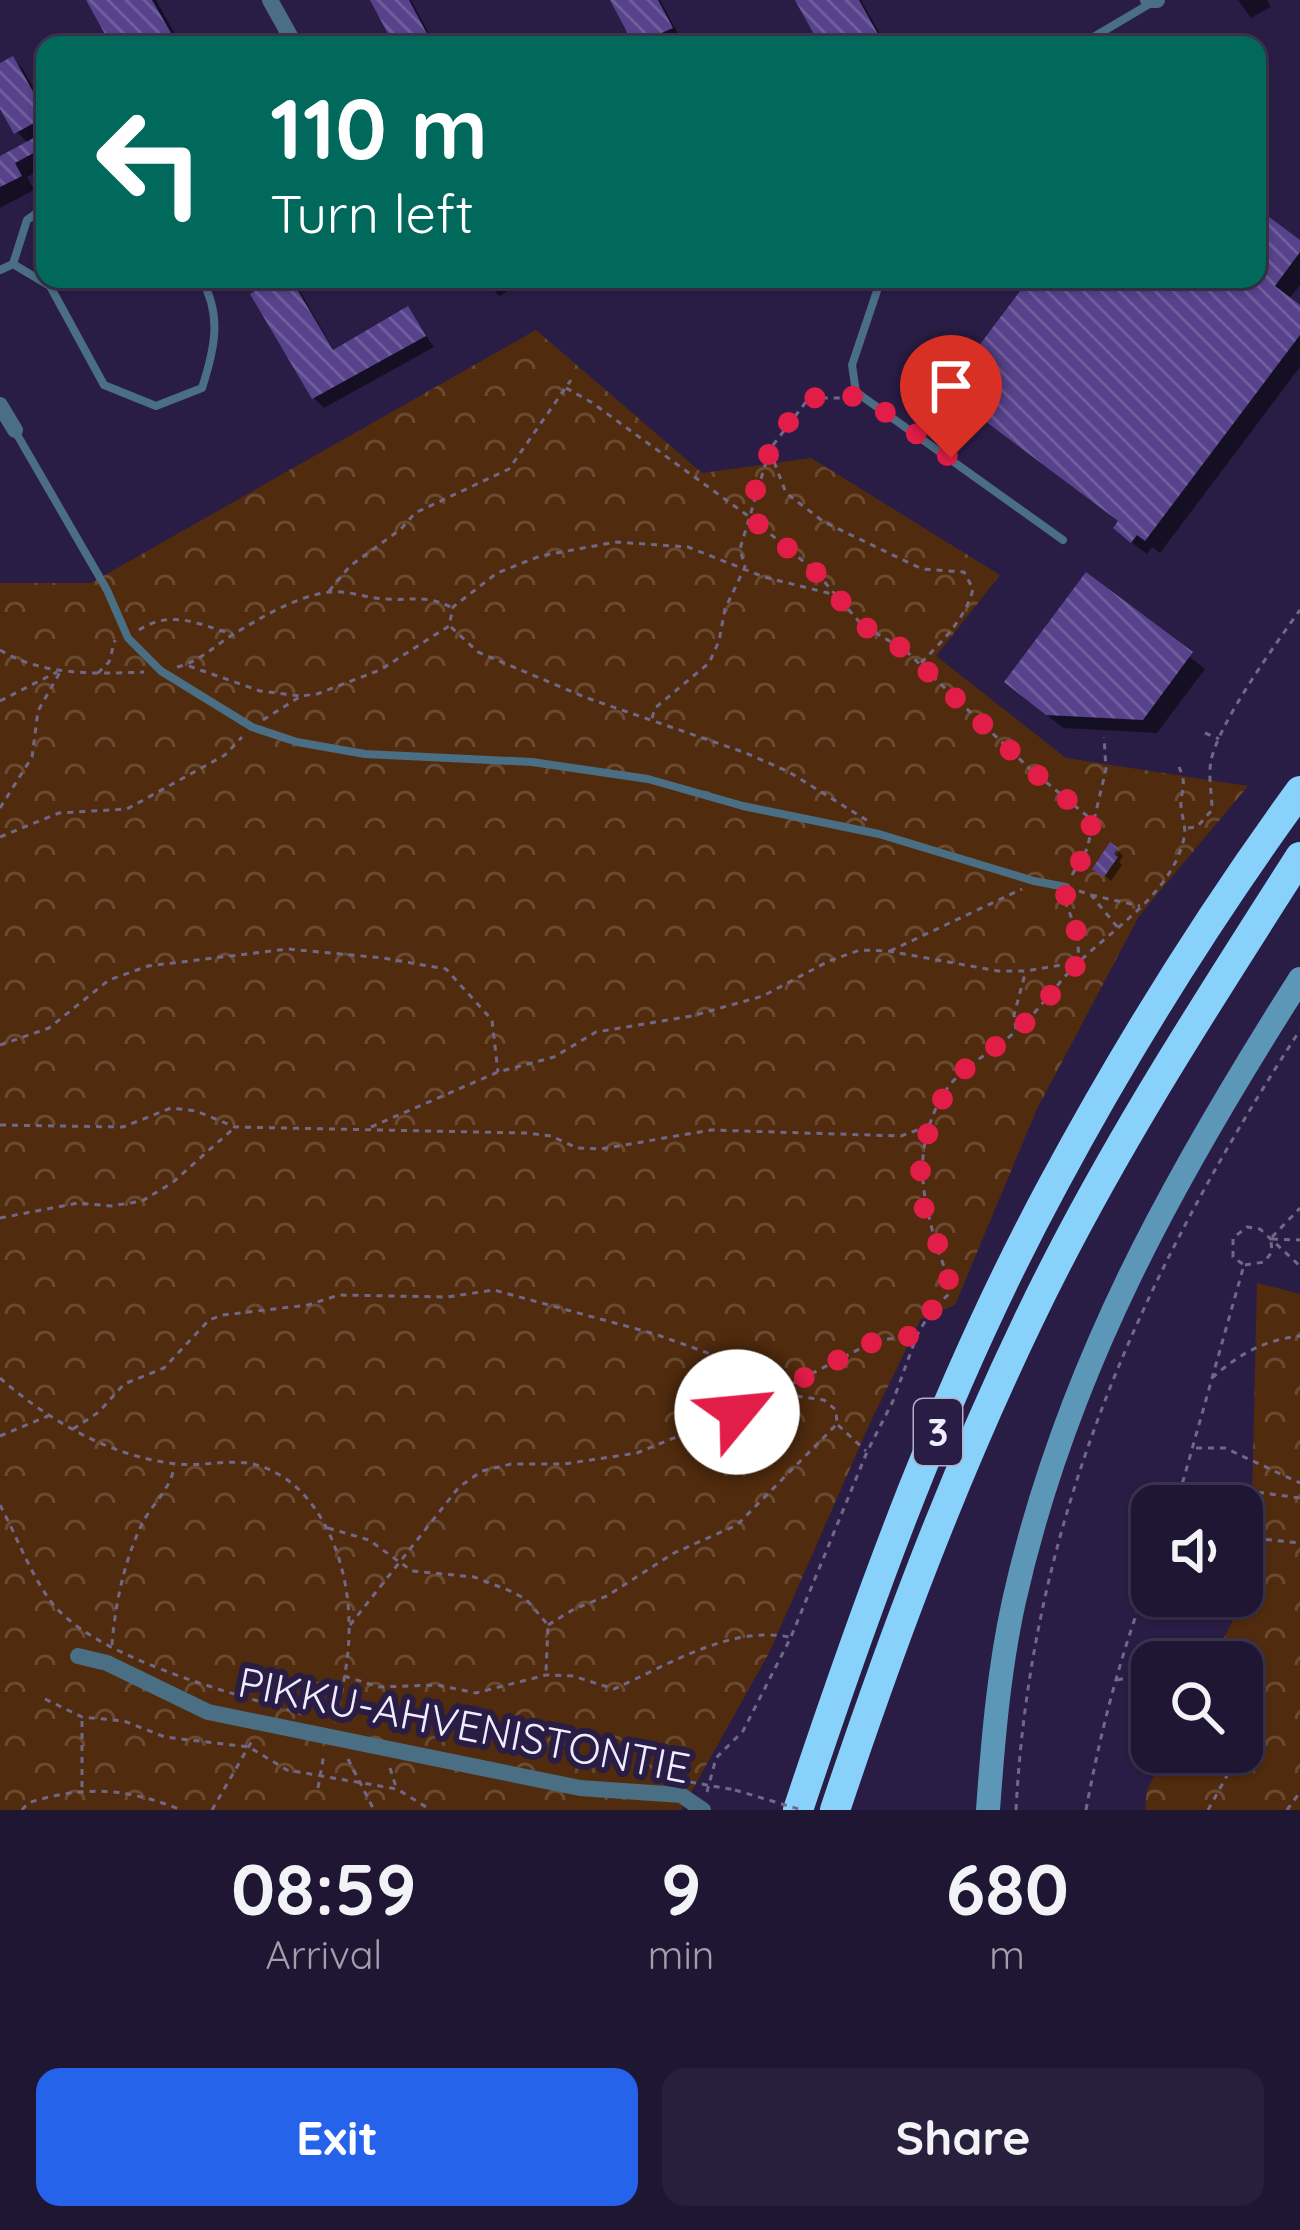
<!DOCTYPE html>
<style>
body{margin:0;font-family:Quicksand,sans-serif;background:#271f3c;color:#f1f3f6;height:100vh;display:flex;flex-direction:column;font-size:45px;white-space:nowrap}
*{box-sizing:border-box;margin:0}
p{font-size:39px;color:#a19fac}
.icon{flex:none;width:66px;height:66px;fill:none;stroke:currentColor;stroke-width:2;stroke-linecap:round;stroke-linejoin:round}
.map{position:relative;height:1810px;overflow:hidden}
.drawer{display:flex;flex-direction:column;background:#1f1634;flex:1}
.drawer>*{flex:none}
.hud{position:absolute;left:36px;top:36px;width:1230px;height:252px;border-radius:24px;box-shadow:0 3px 9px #0004,0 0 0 3px #3c354f;background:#00695c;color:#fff;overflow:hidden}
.controls{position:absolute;left:1131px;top:1485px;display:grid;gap:24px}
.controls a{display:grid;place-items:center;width:132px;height:132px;border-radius:24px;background:#1f1634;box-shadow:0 3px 9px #0004,0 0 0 3px #3c354f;font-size:60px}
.pin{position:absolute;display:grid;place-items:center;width:102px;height:102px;color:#fff;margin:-123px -51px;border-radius:50% 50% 50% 0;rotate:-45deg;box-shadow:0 0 12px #0007}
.pin .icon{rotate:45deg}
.me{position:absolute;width:132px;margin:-66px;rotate:62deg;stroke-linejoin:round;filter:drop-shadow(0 0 9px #0008)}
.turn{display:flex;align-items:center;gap:42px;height:252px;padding:0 36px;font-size:54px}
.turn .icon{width:156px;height:156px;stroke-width:2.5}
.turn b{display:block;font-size:84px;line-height:102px}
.eta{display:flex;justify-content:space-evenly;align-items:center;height:204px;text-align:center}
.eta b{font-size:72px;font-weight:800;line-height:84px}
.cta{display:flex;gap:24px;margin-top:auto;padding:24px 36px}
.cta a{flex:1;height:138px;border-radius:24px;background:#2563eb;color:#fff;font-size:48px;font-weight:800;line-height:138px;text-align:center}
.cta a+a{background:#271f3c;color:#f1f3f6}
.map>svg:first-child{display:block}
</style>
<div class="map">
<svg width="1300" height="1810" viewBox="0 0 1300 1810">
<defs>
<pattern id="forest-crowns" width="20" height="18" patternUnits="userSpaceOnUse" patternTransform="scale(3)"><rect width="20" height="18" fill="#512b0d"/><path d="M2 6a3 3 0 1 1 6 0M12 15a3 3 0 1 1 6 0" fill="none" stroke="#6a4a31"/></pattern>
<pattern id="building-back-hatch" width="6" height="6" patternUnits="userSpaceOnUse" patternTransform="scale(3)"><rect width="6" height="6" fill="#57428b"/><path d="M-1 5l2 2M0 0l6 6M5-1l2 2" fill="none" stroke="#6f5d9c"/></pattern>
</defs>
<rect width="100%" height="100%" fill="#291d45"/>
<path fill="url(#forest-crowns)" d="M536,330l166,143 109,-15 189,117 -64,81 130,102 182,28 -109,130 -103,195 -81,194 -34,14 -51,104 -101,230 -88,157h-681v-1227h91z
M1257,1283l43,11v516h-155l2,-20 19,-38h76v-90h-30l38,-76z"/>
<path fill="#0007" d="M89,0h67l25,45h-66z
M374,0h37l24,45h-37z
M613,0h47l21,39 -12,6h-31z
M798,0h63l25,45h-63z
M1238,0h29l4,7 -20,11z
M13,59l10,10 22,40v59l-18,9 7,13 -34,18v-48l29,-16 -12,-12 -17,-30v-36z
M1257,212l43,32v41l-12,15 12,9v58l-140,186 -8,-6 -5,7 -16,-12 -11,-19 -171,-132 84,-112h224z
M282,279h8l7,7 38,66 73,-42 26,37 -110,61 -10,-10z
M485,279h44l-30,17z
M1087,576l118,93 -48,64 -94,-5 -41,-33z
M1117,850l6,6 -4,6 3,3 -11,16 -15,-13z"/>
<path fill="url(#building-back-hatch)" d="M86,0h66l26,45h-67z
M370,0h39l24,45h-39z
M610,0h48l15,28 -39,17z
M795,0h64l25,45h-64z
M13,56l32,57v4l-31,17 -14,-25v-46z
M45,132v15l-30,16 7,13 -22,11v-31z
M1257,208l43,32v12l-25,34 25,19v30l-155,206 -8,-6 -6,8 -18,-15 5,-7 -173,-130 84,-112h228z
M276,279h15l42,71 75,-44 18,30 -114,63 -62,-105z
M1086,572l107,80 -50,68 -97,-5 -42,-33z
M1110,842l8,6 -4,6 4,3 -14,20 -12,-8z"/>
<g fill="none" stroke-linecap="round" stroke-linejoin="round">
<path stroke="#716888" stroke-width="3" stroke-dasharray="6 6" stroke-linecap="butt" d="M566,388l25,14 160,116 63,52 48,55 43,25 124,118 63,52
M770,451l16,42 38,29 98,47 42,3 9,17c-8,31 -31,52 -53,75
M329,591l21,-25 51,-37 14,-16 94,-44 62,-89
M451,627l27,25 109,46 159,55 43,19 79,49
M139,630c32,-21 59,-6 93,4
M0,650c43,26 95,24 144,22
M189,666l71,25 41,5
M177,667c22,-5 37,-21 57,-33 26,-16 65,-39 96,-42 19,-2 38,7 57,7 27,2 36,-5 64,8
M98,673l11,-11 6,-22
M0,701l57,-29
M652,718l3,-10 54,-45 10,-22 6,-32 20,-42 -5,-18 30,-100 39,-51h38
M263,720l38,-24 16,-2 63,-24 69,-44 4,-19 44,-34 43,-17 76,-14 72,5 76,30 68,17
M1205,733l14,6
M0,808l32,-51 6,-46 22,-39
M1188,828l9,-1 15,-17c0,-16 -4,-33 -1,-49 7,-37 65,-118 89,-151
M0,837l59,-24 68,-4 98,-54 17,-18
M1072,875l15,-26 12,-50 7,-30 -2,-32
M1079,891l12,4 28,34
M1091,895l49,11
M1065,901l12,31 2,28
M890,951l132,-62
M1016,1029l-2,-14 11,-41
M0,1045l49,-17 60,-48 39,-14 140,-17 95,9 63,11 46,51 6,52
M0,1125l123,2 48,-19 25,3 39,16 292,6 24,3 26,12 24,1 110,-19 190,6 30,-11
M371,1127l127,-55 56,-15 42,-25 96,-16 71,-20 66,-35 31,-11 28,1 110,20h28l53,-9
M0,1218l78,-15 33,3 31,-5 30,-18 62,-55
M1272,1237l28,-29
M1272,1239l28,1
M1245,1265l19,-3 8,-10 -1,-11
M731,1364l60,18
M0,1378c49,43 113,80 178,86 27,3 56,-7 82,2 62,20 89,99 89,158 1,32 -7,68 -14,99
M1212,1378c27,-24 52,-38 88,-42
M838,1425l28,26
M73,1429l26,-17 25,-28 40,-16 45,-48 14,-5 85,-10 31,-10 108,2 47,-7 161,44 64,23 15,19 3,36
M0,1436l48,-20
M1196,1448h29l75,35
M0,1505c16,30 28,63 47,91 39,61 188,98 256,118
M1178,1505l42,-18 80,11
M1176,1506l68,-241 -11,-8v-19l14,-11 13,2 40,37
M328,1528l41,12 43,31 62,6 34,13 18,9 22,26 -2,47
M1242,1537l58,6
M350,1625l109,-138 23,-16 29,-7h53l73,-11 100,-41 138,-71 41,-6
M548,1625l26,-16 33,-13 67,-43 63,-28 100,-101 -1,-14 -12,-10 -49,-7
M112,1645c3,-40 12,-84 30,-121 9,-19 30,-36 32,-58
M344,1676l35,11 58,-2 39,8 70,-18 27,1 41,13c52,-23 117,-64 175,-52
M1117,1680l35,-8
M1242,1681l6,-2 5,10 -11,59
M45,1699l37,18 42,4 41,16 84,10 38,23 110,19 34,21
M348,1759l26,51
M390,1768l6,19
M690,1782l45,8
M82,1787v-69
M318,1788l6,-34
M707,1792l9,-34 27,-27 48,-94 76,-185 26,-51 24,-66 15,-25 17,-16c1,-16 -6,-29 -11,-44 -16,-54 -26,-97 3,-152 17,-31 50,-44 75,-67 23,-20 40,-47 62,-68 38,-37 94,-70 106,-125 3,-13 -4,-24 -3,-37 2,-16 5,-18 -2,-34
M22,1810l6,-7c55,-18 100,-15 153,7
M212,1810l41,-71
M1016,1810c15,-292 127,-538 284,-780
M1086,1810c15,-82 36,-161 66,-239
M1208,1810l32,-58
M1287,1810l13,-18"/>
<path stroke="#4a6e83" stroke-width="8" d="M1080,45l71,-42
M13,264l37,22 54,99 52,21 46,-18c12,-37 21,-73 -1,-109
M0,270l13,-6 14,-44 18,-13
M881,279l-29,86 4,27 207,148
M15,431l92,159 21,48 33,33 91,56 45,15 68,12 167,8 116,17 95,27 136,28 155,47 32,6"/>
<path stroke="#4a6e83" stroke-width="16" d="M270,0l25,45
M1148,0h9
M0,405l15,25
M78,1656l29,7 101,49 372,76 101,7 22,15"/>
<path stroke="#5c97b8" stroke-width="24" d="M988,1810c5,-70 11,-141 26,-209 52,-232 160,-424 286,-622"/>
<path stroke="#88d1fa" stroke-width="30" d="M798,1810c71,-213 148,-427 255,-625 73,-136 156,-269 247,-394
M835,1810c56,-167 117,-331 194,-491 77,-161 175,-312 271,-462"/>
<path stroke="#716888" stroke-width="3" stroke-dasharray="6 6" stroke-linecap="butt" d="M735,1790l67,20"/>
</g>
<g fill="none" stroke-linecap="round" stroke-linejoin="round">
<path stroke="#e11d48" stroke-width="21" stroke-dasharray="0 37.8" d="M737,1412l138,-71 42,-6 15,-25 17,-16c3,-39 -31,-75 -29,-116 2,-39 17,-81 45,-109 15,-15 36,-24 52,-38 22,-21 42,-46 62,-69l-2,-30 -12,-24 1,-22 21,-36 5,-30 -63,-52 -124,-118 -43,-25 -48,-55 -63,-52c4,-48 26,-86 58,-120l53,-2 89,62"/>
</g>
<g text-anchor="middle" stroke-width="12" stroke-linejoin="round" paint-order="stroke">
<rect fill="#291d45" stroke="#b4aec6" stroke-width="3" x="914" y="1399" width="48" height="66" rx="9"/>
<g font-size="39" font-weight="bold" fill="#efecfd">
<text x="938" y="1446">3</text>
</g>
<g font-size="42" fill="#efecfd" stroke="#291d45">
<text transform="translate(464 1725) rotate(11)" y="15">PIKKU-AHVENISTONTIE</text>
</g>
</g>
</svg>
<div class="controls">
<a><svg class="icon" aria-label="sound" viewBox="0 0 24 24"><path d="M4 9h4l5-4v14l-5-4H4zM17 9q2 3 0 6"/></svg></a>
<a><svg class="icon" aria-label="search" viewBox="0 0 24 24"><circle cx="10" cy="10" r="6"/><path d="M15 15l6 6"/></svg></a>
</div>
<div class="pin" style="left:951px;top:458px;background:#d93025"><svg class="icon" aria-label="arrive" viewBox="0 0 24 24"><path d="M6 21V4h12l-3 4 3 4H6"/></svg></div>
<svg class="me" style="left:737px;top:1412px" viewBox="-20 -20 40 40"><circle r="19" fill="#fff"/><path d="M0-13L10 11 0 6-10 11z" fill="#e11d48"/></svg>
<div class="hud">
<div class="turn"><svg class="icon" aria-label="left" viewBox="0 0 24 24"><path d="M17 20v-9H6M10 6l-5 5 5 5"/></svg><div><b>110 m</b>Turn left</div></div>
</div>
</div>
<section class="drawer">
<div class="eta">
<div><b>08:59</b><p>Arrival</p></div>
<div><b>9</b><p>min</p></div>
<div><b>680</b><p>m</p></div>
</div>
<div class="cta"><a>Exit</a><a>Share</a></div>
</section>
